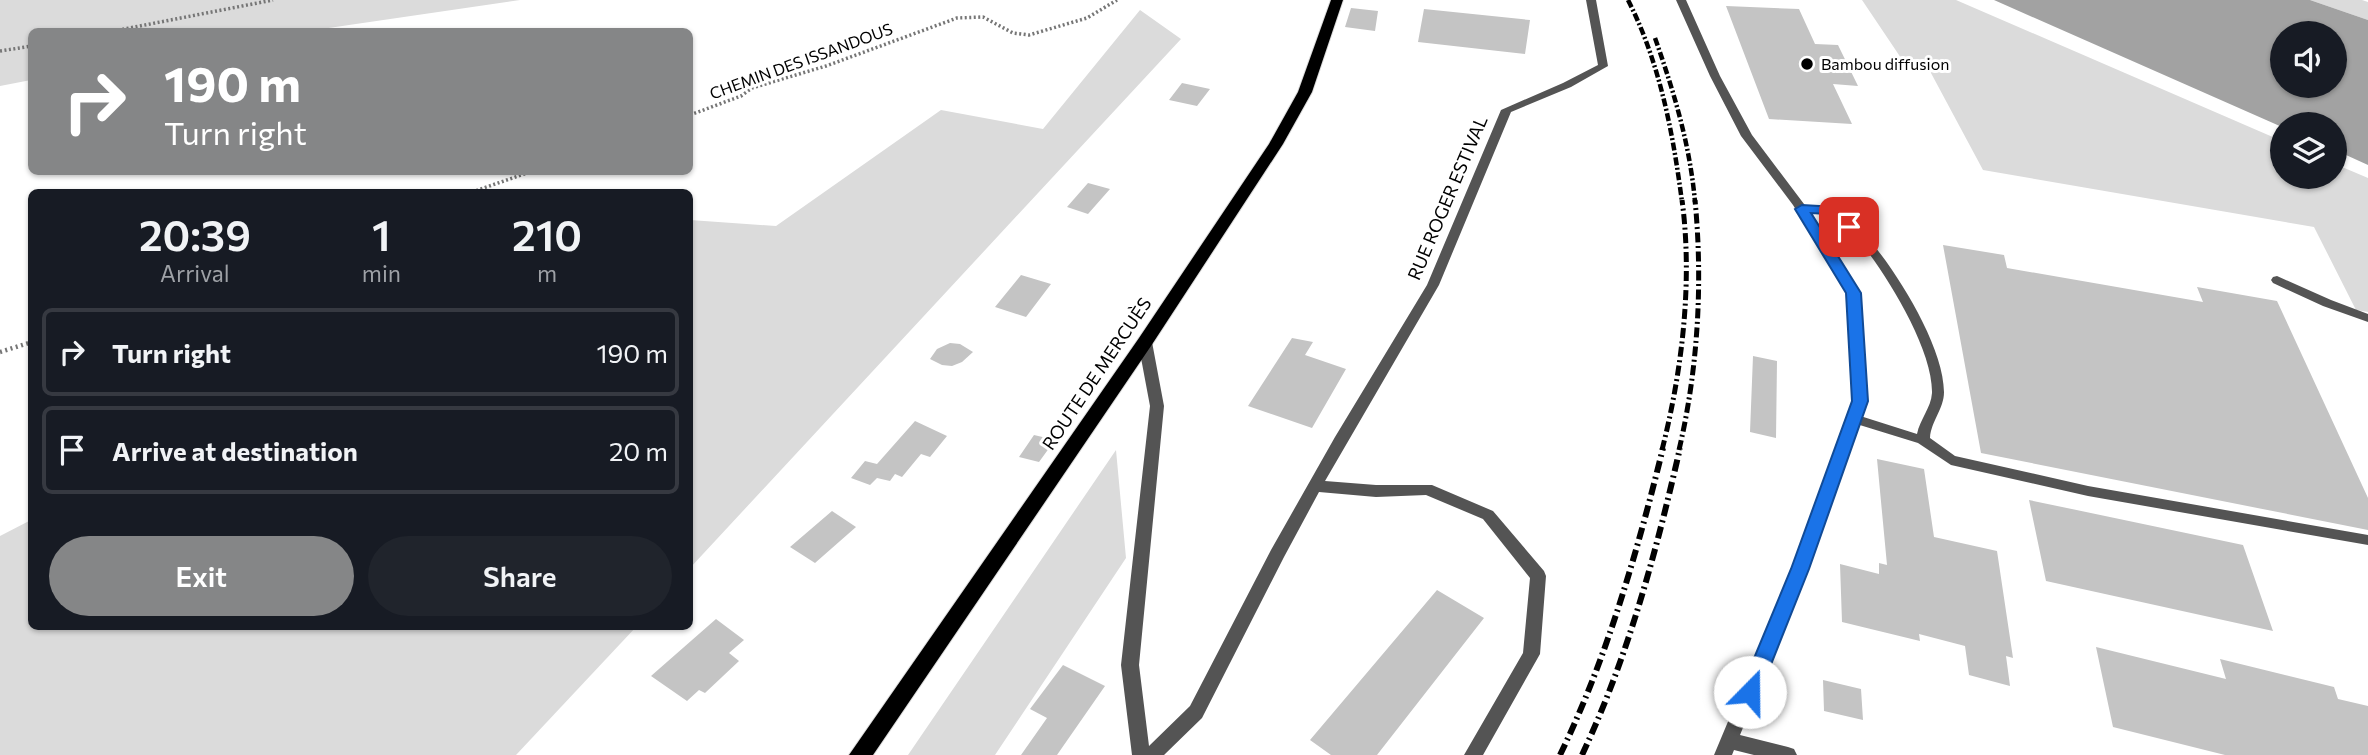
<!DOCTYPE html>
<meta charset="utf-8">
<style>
body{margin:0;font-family:Commissioner,sans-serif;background:#20242c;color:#f1f3f6;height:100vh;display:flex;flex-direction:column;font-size:26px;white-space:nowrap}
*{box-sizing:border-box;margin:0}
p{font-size:23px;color:#9ea1a6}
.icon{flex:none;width:38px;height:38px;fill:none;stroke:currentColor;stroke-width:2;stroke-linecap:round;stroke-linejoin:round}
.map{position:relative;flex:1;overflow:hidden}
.drawer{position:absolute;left:28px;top:189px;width:665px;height:441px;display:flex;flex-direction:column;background:#171b24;border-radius:10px;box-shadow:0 2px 5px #0004}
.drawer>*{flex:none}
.banner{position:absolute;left:28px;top:28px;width:665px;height:147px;border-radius:10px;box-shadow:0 2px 5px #0004;background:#858687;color:#fff;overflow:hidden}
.tools{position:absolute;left:2270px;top:21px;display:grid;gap:14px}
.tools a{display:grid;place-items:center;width:77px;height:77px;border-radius:50%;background:#171b24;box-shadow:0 2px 5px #0004;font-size:35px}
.pin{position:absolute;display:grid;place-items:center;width:60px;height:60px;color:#fff;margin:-30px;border-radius:14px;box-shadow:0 4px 10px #0006}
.me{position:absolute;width:77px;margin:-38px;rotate:22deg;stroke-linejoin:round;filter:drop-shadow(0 0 5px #0008)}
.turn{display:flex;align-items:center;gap:24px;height:147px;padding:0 21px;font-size:32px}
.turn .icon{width:91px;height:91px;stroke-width:2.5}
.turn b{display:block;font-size:49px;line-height:60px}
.eta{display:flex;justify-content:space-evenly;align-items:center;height:119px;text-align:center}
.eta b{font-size:42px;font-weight:600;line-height:49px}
.action{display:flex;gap:14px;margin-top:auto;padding:14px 21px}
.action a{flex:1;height:80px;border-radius:42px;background:#858687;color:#fff;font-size:28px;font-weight:600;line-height:80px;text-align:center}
.action a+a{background:#20242c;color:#f1f3f6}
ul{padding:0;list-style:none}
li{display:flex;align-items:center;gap:21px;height:88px;margin:0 14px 10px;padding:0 7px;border:4px solid #363941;border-radius:10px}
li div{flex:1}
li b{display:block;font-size:26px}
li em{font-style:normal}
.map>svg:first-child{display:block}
</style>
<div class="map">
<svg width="2368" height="755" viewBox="0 0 2368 755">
<rect width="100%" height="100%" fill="#fff"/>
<path fill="#dbdbdb" d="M0,0h520l-212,31 -276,1 -1,48 -31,6z
M1862,0h94l326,141v36h52l1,-13 33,14v134l-12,-2 -42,-83 -331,-57 -59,-110 -23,-2z
M2310,0h52l6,2v18z
M1140,10l41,29 -491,529v-348l86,6 165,-116 102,19z
M1116,450l10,108 -131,197h-87z
M31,520l1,106 604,1 -120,128h-516v-219z"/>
<path fill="#a2a2a2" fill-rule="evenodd" d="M1994,0h316l58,20v145l-33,-15 -1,-26h-52v3zM2282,33h52v53h-52z"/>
<path fill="#c4c4c4" d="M1726,6l73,3 16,35 23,1 20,41 -25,-2 19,40 -83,-5z
M1351,8l27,3 -3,20 -30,-4z
M1424,9l106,11 -5,34 -107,-12z
M1182,83l28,6 -13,17 -28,-6z
M1088,183l22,6 -22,25 -21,-7z
M1943,245l61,10 3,13 196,34 -6,-15 80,14 91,197v32l-387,-77z
M1021,275l30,9 -25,33 -31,-10z
M1292,338l21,4 -8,13 41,14 -34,59 -64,-22z
M950,343l10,1 13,8 -11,10 -10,4 -10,-1 -12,-6 7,-10z
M1753,356l24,5 -1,77 -26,-6z
M915,421l32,15 -17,21 -9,-3 -19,23 -7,-3 -5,7 -13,-3 -7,7 -19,-7 14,-17 12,3z
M1034,435l21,5 -16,22 -20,-5z
M1877,459l47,10 10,68 63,14 16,107 -7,-2 4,30 -41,-11 -4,-29 -46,-12 1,7 -78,-19 -2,-58 39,10v-11l8,2z
M2029,500l214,45 30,86 -227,-50z
M832,511l24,16 -41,36 -25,-16z
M1437,590l47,28 -107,137h-46l-21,-15z
M716,619l28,21 -15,13 10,8 -34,32 -6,-3 -12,11 -36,-25z
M2096,647l130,32 -6,-20 114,28 4,12 30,7v49h-143l-112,-28z
M1063,665l42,21 -48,69h-36l26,-37 -17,-9z
M1823,680l38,9 2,31 -39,-9z"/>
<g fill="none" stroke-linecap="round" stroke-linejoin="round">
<g stroke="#dbdbdb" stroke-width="2">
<path id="primary" d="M1331,0h12l-31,92 -29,52 -132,202 -278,409h-24l290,-417 130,-194 29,-52z"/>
</g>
<path stroke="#767676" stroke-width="3.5" stroke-dasharray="2 2.5" stroke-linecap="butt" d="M109,32l164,-32
M0,51l32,-5
M690,115l51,-19 11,-8 74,-22 131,-48 26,-1 30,16 16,2 58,-17 30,-18
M472,192l58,-20"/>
<path stroke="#767676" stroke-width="4.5" stroke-dasharray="2 3.5" stroke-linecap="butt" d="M0,352l32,-10"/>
<path fill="#545454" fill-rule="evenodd" d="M1802,206l34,2c11,11 25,21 35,34 28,33 73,106 73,150 0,17 -13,29 -14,46l25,18 133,30 280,49v10l-280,-49 -137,-31 -33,-22 -68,-21 -2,-3 6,-5 63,20c3,-15 14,-26 15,-41 1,-42 -42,-113 -68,-146 -10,-12 -23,-23 -35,-34l-31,-2 -1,-2 1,-2z
M2277,276l54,24 37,14v8l-45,-16 -50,-23 -2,-3 2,-3z"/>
<path fill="#545454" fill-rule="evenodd" d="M1586,0h10l12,66 -37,21 -60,25 -72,173 -114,196 51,4h56l61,26 51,60 2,5 -6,78 -57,101h-19l59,-102 7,-75 -47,-59 -57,-24 -50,2 -57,-5 -35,65 -82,161 -38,37h-32l-11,-90 29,-259 -12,-64 7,-5 7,5 12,64 -25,259 10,81 41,-40 81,-156 64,-113 92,-152 74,-175 62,-27 35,-18z
M1676,0h10l34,76 32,59 52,69 57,89 6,108 -59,168 -68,166 48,12 6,2 3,6h-43l-20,-5 -2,5h-18l78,-186 61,-168 -6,-108 -54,-88 -52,-69 -31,-60z"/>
<use href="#primary" fill="#000" fill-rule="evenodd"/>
<path stroke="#000" stroke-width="4.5" stroke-dasharray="8 2.5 2 2.5" stroke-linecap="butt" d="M1628,0c32,63 45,133 54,202
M1655,38c19,54 35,107 40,164"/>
<path stroke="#000" stroke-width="5" stroke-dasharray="10 3.5 2 3.5" stroke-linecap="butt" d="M1662,450c20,-79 31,-168 20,-250
M1679,450c19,-81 24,-167 16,-250"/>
<path stroke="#000" stroke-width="6" stroke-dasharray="12 4.5 2 4.5" stroke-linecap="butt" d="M1560,755c47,-97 77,-202 103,-307
M1582,755c46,-98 74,-202 98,-307"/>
</g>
<path fill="#1a73e8" stroke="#114b97" stroke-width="2" d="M1802,205l34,2 20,20 -7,4 -5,-1 -16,-16 -17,-1 50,80 7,108 -59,168 -49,123 -3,6 -7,2 -7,-2 -3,-6 51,-123 61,-168 -6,-108 -51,-84z"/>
<circle fill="#000" stroke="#fff" stroke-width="2.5" cx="1807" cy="64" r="7"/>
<g text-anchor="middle" stroke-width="6" stroke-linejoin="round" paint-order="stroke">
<g font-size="16" fill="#000" stroke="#fff">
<text transform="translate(801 61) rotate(-20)" y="6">CHEMIN DES ISSANDOUS</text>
</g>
<g font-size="16" fill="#000" stroke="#fff" text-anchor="start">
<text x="1821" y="70">Bambou diffusion</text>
</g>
<g font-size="18" fill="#000" stroke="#fff">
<text transform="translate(1448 198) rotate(-67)" y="6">RUE ROGER ESTIVAL</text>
<text transform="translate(1097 374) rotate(-56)" y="6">ROUTE DE MERCUÈS</text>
</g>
</g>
</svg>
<div class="tools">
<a><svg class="icon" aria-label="sound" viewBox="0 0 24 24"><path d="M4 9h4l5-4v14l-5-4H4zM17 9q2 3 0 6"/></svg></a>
<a><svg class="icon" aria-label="layers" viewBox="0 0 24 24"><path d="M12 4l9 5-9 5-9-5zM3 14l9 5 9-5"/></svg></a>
</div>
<div class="pin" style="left:1849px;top:227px;background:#d93025"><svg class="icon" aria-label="arrive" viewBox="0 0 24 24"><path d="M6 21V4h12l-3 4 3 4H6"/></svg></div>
<svg class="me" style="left:1750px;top:692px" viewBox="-20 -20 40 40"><circle r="19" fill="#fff"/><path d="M0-13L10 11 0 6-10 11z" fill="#1a73e8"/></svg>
<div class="banner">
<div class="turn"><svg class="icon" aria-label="right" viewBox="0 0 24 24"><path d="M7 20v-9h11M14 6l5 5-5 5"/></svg><div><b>190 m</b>Turn right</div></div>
</div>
<section class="drawer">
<div class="eta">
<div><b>20:39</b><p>Arrival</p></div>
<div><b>1</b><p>min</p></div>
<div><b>210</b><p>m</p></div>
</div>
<ul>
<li><svg class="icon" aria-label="right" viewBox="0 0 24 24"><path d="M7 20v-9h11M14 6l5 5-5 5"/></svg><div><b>Turn right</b></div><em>190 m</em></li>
<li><svg class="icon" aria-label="arrive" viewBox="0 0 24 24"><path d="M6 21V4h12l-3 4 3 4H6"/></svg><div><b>Arrive at destination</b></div><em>20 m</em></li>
</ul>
<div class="action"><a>Exit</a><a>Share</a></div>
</section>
</div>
